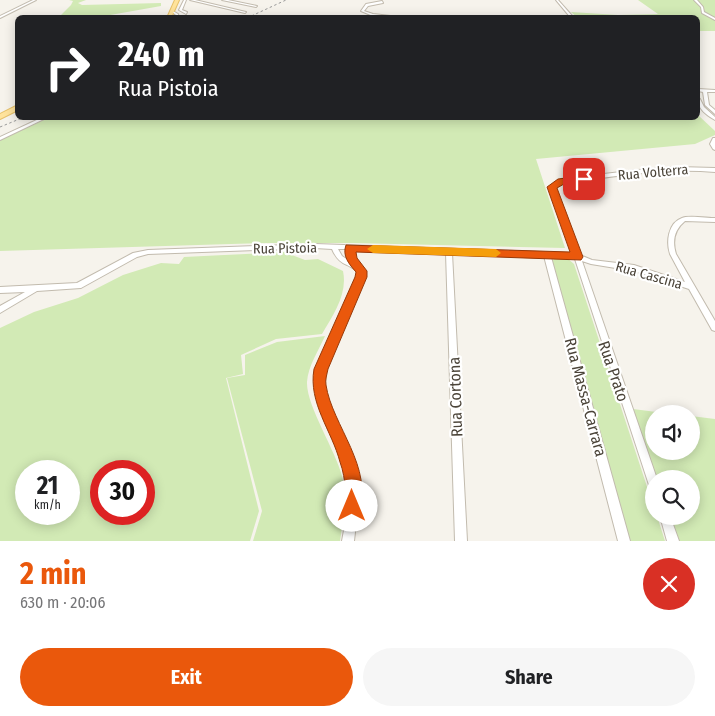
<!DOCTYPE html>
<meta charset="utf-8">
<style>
body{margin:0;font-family:"Fira Sans Condensed",sans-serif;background:#f6f6f6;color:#202124;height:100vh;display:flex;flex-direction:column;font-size:19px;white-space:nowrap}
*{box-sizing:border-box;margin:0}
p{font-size:16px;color:#757577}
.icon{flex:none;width:28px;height:28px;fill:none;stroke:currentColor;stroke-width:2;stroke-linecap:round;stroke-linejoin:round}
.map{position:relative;height:541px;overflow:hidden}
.drawer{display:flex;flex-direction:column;background:#fff;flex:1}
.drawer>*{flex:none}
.guide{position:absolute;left:15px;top:15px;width:685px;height:105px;border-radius:8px;box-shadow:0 2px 12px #0003;background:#202124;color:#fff;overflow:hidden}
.controls{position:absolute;left:645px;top:405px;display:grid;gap:10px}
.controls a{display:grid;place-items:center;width:55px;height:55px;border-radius:50%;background:#fff;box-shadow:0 2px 12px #0003;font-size:25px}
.speed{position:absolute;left:15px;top:460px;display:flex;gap:10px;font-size:25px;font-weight:700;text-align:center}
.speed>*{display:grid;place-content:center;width:65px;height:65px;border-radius:50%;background:#fff;box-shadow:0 2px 12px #0003;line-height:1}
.speed small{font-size:12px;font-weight:400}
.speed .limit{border:8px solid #d22;background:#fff;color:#111}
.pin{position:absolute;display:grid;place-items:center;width:42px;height:42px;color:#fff;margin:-21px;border-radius:10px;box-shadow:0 2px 8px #0006}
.me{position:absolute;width:55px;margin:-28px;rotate:0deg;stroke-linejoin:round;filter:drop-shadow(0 0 4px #0008)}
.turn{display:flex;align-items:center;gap:18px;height:105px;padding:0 20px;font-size:22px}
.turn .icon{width:65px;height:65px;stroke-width:2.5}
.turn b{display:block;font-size:35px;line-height:42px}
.round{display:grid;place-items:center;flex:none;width:52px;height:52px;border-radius:26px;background:#f6f6f6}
.head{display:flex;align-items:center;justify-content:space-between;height:85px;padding:0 20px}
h1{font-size:30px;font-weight:700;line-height:38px;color:#ea580c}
.button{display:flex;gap:10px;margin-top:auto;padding:10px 20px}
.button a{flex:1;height:58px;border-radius:30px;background:#ea580c;color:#fff;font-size:20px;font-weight:700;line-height:58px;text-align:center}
.button a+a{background:#f6f6f6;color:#202124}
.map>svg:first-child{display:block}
</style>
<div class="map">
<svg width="715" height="541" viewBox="0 0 715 541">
<rect width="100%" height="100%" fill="#f6f3ec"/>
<path fill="#d2eab5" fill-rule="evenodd" d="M69,0h17l-8,3 4,2 79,-2v3l-62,11h-40l12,-12 2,-4z
M638,0h77v31h-17v-13h-120l-7,-6 47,3 40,-1z
M698,115l17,16v4l-20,9 -159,15 29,89 -212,-5h-87l-266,8v-111l48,-22h650z
M284,252l21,8 13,-1 25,12c5,23 -10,44 -21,63l-46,5 -35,16 2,19 -17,4 33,133 -9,30h-250v-213l34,-16 44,-14 45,-23 38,-12 18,1 5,-7zM26,471h43v43h-43zM101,471h43v43h-43z
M556,257l11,1 7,6 80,244v8h3l8,25h-35l-78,-280z
M325,336c-6,14 -17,30 -18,46 -1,23 29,69 35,94 6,20 1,44 -2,65h-87l9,-30 -35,-133 18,-3v-20l32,-13z
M633,409l39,5h-18v37h37v-35l24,3v122h-36l-9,-25h21v-37h-34z"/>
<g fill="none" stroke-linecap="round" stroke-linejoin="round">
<g stroke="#c2bbae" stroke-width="2">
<path id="street" d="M33,0h3l-36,18v-2z
M184,0h2l-4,10 5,2 -1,2 -7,-4z
M190,0h5l51,12 -1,1z
M222,0h6l29,6 -1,1z
M556,0h2l16,18h-3z
M694,0h3l6,7 1,5 11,6v2l-13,-7 -1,-6z
M382,1l1,2 -15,3 -4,5 9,3 35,4 -35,-2 -12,-5 5,-7z
M173,11l5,3 1,4h-4l1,-3 -4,-3z
M698,89l17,1v2h-8l2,13 6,5v4l-10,-9 -2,-13 -5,-1z
M698,98l2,1 4,8 11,10v3c-9,-5 -18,-12 -17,-22z
M41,118h5l-46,22v-3z
M713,138h2v12l-2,-1 -3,-5z
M678,167l37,1v4c-51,-5 -102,5 -153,11l-7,5 11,26 14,41 12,5 42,5 51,17 -15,-28c-4,-12 -2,-31 12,-36 5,-3 26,0 33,0v4l-30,-1c-11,9 -13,20 -9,33l39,67v10l-3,-1 -23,-41 -55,-18 -43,-7 -9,-3 75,218h-3v11l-4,-1 -1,-4 -74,-226 -3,-2h-21l79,284h-12l-74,-285 -92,-3 15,288h-12l-9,-288 -93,-3 1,8 11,13 -1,6 -39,92c-4,38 17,58 28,91 9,26 4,54 1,81h-12c5,-26 10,-54 1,-81 -10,-33 -30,-53 -26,-91l41,-92v-5c-3,-4 -6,-4 -11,-7 -8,-3 -12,-9 -15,-16l-17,-1 -167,6 -11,3 -56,31 -44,3 -37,22v-7l25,-14 -25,1v-6l77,-4 56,-30 15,-3 167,-6 258,9 -13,-39 -11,-27 1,-1 11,-7 77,-9zM338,249h9l1,11 -6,-4z
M660,516h10l9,25h-12z"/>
</g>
<g stroke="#e6c16a" stroke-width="2">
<path id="primary" d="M175,0h4l-8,18h-4z
M18,105v5l-18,9v-5z"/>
</g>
<use href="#street" fill="#fff" fill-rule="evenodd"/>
<use href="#primary" fill="#ffe39c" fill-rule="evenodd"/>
<path stroke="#9a9a9a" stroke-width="1" stroke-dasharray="2.5 2.5" stroke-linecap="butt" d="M247,18l39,-18
M0,127l22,-9"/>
</g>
<path fill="#ea580c" stroke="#983908" d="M584,176l5,3 -2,2 -23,3 -7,4 26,69 -2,3 -225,-8 1,6 10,13v6l-39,92c-1,5 -3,11 -2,16 6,40 49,84 32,127l-6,2 -6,-2c-4,-8 -1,-15 -1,-23 0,-8 -2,-19 -5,-27 -8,-31 -32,-59 -26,-93l41,-92 1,-5c-7,-8 -14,-16 -10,-27l224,7 -23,-65 11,-8z"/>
<path fill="#f59e0b" d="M373,245l123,4 5,4 -5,4 -123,-4 -6,-4z"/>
<g text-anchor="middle" stroke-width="4.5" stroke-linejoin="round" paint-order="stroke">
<g font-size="14" fill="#4b4439" stroke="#fff">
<text transform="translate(653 172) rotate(-5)" y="5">Rua Volterra</text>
<text transform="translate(285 248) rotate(-1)" y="5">Rua Pistoia</text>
<text transform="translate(649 275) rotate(16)" y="5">Rua Cascina</text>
</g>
<g font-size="16" fill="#4b4439" stroke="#fff">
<text transform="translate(614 371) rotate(71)" y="6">Rua Prato</text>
<text transform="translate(455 397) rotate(-92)" y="6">Rua Cortona</text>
<text transform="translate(586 397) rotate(75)" y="6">Rua Massa-Carrara</text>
</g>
</g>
</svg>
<div class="controls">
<a><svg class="icon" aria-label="sound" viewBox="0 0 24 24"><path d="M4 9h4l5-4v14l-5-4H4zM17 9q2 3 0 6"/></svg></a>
<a><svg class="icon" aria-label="search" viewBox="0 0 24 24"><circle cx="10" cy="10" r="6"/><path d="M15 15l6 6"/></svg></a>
</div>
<div class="speed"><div>21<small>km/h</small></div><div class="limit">30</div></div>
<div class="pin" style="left:584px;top:179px;background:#d93025"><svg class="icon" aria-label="arrive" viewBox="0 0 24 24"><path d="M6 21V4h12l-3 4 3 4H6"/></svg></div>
<svg class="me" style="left:352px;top:506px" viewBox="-20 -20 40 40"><circle r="19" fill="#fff"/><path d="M0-13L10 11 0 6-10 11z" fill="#ea580c"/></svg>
<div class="guide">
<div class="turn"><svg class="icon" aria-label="right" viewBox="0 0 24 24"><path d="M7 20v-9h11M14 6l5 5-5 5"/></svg><div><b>240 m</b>Rua Pistoia</div></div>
</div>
</div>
<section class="drawer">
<div class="head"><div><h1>2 min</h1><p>630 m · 20:06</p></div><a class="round" style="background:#d93025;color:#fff"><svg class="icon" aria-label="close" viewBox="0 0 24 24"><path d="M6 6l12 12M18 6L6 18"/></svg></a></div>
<div class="button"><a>Exit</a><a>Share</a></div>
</section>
